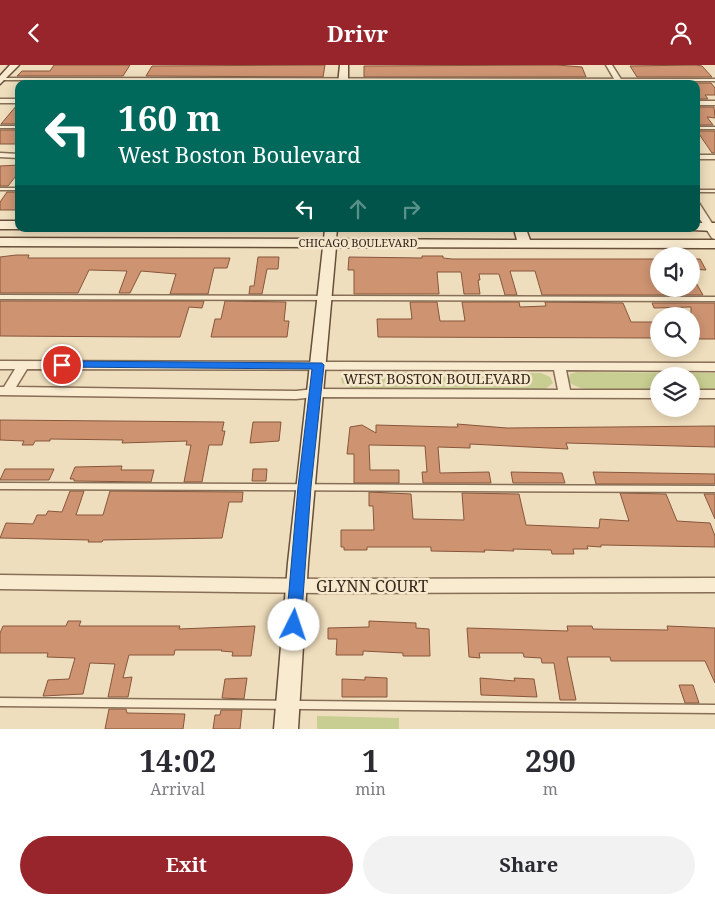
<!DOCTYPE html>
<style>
body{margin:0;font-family:"Noto Serif",serif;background:#f2f2f3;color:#2b2b33;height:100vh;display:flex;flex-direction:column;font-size:19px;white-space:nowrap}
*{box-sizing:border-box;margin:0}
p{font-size:16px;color:#7c7c81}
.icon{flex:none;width:28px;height:28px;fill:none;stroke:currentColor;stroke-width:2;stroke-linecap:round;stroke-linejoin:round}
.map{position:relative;height:664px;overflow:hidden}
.drawer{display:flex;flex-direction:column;background:#fff;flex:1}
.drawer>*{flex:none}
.banner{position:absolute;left:15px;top:15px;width:685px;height:152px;border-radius:10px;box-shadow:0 2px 12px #0003;background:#00695c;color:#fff;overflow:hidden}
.fabs{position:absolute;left:650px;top:182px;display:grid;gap:10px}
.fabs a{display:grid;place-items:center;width:50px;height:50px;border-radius:50%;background:#fff;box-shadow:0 2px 12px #0003;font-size:25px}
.pin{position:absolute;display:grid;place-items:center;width:42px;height:42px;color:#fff;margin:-21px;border:2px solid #fff;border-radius:50%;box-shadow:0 1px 5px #0007}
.me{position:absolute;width:55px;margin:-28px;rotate:4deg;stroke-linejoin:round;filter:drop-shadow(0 0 4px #0008)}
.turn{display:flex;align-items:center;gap:18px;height:105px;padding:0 20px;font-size:22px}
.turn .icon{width:65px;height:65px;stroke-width:2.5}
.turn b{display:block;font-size:35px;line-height:42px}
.lanes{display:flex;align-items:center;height:48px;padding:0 20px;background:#0003;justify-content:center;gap:25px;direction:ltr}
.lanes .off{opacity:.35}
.eta{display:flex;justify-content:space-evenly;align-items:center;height:85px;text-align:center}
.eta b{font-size:30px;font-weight:700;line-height:35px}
.action{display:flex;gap:10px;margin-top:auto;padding:10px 20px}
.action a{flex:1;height:58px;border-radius:30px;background:#97252b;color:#fff;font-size:20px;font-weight:700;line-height:58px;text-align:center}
.action a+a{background:#f2f2f3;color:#2b2b33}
header{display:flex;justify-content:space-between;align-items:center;height:65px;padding:0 20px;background:#97252b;color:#fff;font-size:22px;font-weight:700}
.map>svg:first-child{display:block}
</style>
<header><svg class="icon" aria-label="back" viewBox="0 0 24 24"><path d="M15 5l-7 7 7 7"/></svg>Drivr<svg class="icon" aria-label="person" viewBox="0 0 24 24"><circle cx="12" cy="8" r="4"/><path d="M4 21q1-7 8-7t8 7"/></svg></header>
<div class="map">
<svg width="715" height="664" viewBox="0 0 715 664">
<rect width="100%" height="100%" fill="#efdebd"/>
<path fill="#c8cd91" d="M348,307l193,1 9,4 3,6 -9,7 -190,-1 -12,-6 -1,-4z
M577,307l138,1v17h-24v-14h-32v14c-21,0 -78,6 -91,-9l2,-7z
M317,651l82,2v11h-82z"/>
<path fill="#ce9472" stroke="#87563b" d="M54,0h76l-7,11h-106l5,-5h28z
M325,0l-2,12 -177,-1 6,-10z
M557,0l25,2 4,10h-222v-11z
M696,0l6,1 10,11h-75l-7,-11z
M363,17l225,1v1h-212z
M647,18h64l4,5v7h-10l3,4h-12v-15z
M17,40l2,19h-18z
M696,42h18l1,11 -8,-1 6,8h-17z
M0,65h19v14h-19z
M697,66h18v22h-3z
M19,100v7l-11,14h-8v-20z
M7,127h12v13l-3,5h-16v-8z
M16,190h13l-1,3h202l-3,10h-13l-6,26h-38l6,-20 -35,-3 -11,22h-11l8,-22 -38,-1 -11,23h-78v-36z
M422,191h21v2l9,1h207v30h32v-15l12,21h-161l-7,-24h-25l7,24h-12l-6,-21h-20l1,6h-2l2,14h-16l-3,-22h-24l2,22h-85v-24h-6l1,-13 73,1z
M258,192h21l-1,12h-11l-5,25h-13l1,-8h4z
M691,194h9l6,11 -15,-1z
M0,236h204l-2,7 -13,-1 -9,30h-28l-152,-1z
M225,236l61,1 -2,19h5l-2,16h-76l4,-18h6z
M410,237h27l3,19h25l-3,-19h57l1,5 26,-1 -1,-4 78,1 8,19h28v16l-281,-1 -1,-18h35z
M652,238h63v36h-24v-32l-37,1z
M0,355l224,2 -2,9h3l-3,14h-13l-7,37h-18l7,-37h-5l1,-4 -65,2 1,-3 -73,-1v2h-15l-2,4h-11l2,-4 -24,-1z
M253,357h28l-2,19 -29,2z
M457,359l50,4 208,-2v21l-149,-4 2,6 -98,-5v4l-32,-1 2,26 49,-1 2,11h-68l-1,-11h5l-2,-26 -56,-1 1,25h29v13h-45v-29h-7l3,-27 12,-2 14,8v-8l74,2h8z
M122,401l-1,4h33l-3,12 -77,-1v-2h-4l5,-12z
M5,404h49l-5,11h-49z
M253,404h14l-1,12h-14z
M511,407l51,1 3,10h-52z
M593,407l122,2v10h-119z
M70,426h14l-8,24h27l7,-24 133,1 -1,10h-13l-7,36 -119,2 -1,2h-14l1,-2 -89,-2 6,-15 27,1 4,-9h9l2,-4 14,1z
M369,427l42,2 2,25 51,1 -2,-27 57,1 7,31 73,3 1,-9 29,2 -9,-28 46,1 11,27 33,2 5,13v11l-114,-2v2l-14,-1 1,3h-15l1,5h-22l-1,-4 -38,-1 1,2 -30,-1 1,2 -54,-1v-4h-64v3h-23v-3h-3v-17h33l-1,-24h-4z
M704,429h11v25z
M68,556h13l-2,5h101l-1,3 76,-3 -4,30h-19l1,-4 -12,-1 1,-1h-47l-1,5h-45l-6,23 9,-1 -4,20h-20l7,-33 -25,-1 -7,31 -40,2 5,-16 21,-1 6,-21 -28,-1 1,-4h-48v-20l3,-7h63z
M369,556l47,2v5l13,1 1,27h-27v-3l-40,-2v4h-27l1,-16h-9v-11l41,-1z
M567,561h25l1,3 75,1 -1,-4 48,2v55l-10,-22h-94l-1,-4h-43l9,43h-16l-6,-37h-12l-1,-5 -17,-1 -1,-4h-44l1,5 -11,-1 -2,-29 101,3z
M365,612l22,1v19h-45v-18l23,1z
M247,613l-3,21 -22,-1 3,-19z
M480,613l35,3 -1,-3 20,1 3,18 -56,-2z
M679,620h14l6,18h-14z
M109,644h17l1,4 58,1 -2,15h-78z
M221,645h21l-2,19h-27l2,-14h5z"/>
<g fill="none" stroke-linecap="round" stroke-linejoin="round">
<g stroke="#876e56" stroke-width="3">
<path id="lane" d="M0,13l715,1v2l-715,-1z
M0,61h19v2h-19z
M696,62h19v2h-19z
M0,123h19v2h-19z
M696,125h19v2h-19z
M0,230l715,2v4l-715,-2z
M0,418l715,3v6l-715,-3z
M0,633l715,7v8l-715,-7z"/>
</g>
<g stroke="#876e56" stroke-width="3">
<path id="street" d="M606,0h6l12,19h-7z
M0,34h19v4h-19z
M696,36h19v4h-19z
M0,88l19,1v4l-19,-1z
M696,90h19v4h-19z
M696,137l3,1 16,25v11l-3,-1 -16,-25z
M0,296l715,2v8l-149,-1 4,20h89v8l-344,-1 -19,2 -296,-4v-8h4l11,-18h-15zM27,304l527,1 4,20 -243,-1 -19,2 -280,-4z
M691,325h24v8h-24z
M0,510l323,4 392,-1v14l-392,1 -323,-4z"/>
</g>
<g stroke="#684f3a" stroke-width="3">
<path id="secondary" d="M10,0h9l-19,19v-8z
M340,0h8v19h-10z
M0,156h19v8h-19z
M696,158h19v8l-23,-1 4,-1z
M325,164h12l-1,10 181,1 -3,-11h12l4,11h185v8l-379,-1 -28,316 -10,166h-24l14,-166 35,-316 -323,-1v-8l324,1z"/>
</g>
<use href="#lane" fill="#f9ebd0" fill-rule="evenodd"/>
<use href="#street" fill="#f9ebd0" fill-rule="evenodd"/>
<use href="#secondary" fill="#f9ebd0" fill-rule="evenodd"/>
</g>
<path fill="#1a73e8" stroke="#114b97" d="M62,296l260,2 2,2 -13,122 -10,138 -2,5 -5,2 -6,-2 -2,-5 12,-138 14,-118 -254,-2v-5z"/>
<g text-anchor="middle" stroke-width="5" stroke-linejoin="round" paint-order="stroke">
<g font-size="11" fill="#36271b" stroke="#f6e8cd">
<text x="358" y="182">CHICAGO BOULEVARD</text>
</g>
<g font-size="14" fill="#36271b" stroke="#f6e8cd">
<text x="437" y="319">WEST BOSTON BOULEVARD</text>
</g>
<g font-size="16" fill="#36271b" stroke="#f6e8cd">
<text x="372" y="527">GLYNN COURT</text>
</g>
</g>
</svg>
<div class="fabs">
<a><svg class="icon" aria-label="sound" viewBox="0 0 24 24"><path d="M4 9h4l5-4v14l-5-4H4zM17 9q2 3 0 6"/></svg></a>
<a><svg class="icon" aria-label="search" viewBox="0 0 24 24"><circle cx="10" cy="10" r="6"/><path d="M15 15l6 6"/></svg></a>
<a><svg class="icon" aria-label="layers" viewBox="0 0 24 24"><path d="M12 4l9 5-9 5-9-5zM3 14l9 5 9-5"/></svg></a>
</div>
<div class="pin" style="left:62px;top:300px;background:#d93025"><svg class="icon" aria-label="arrive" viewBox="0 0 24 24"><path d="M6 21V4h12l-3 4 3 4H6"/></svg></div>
<svg class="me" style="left:294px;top:560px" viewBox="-20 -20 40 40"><circle r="19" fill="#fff"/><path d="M0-13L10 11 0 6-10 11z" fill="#1a73e8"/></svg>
<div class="banner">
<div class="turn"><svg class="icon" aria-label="left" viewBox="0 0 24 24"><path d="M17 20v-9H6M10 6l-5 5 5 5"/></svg><div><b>160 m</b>West Boston Boulevard</div></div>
<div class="lanes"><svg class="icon" aria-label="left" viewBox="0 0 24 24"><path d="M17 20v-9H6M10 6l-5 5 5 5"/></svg><svg class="icon off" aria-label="ahead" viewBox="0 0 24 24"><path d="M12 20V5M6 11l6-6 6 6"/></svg><svg class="icon off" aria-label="right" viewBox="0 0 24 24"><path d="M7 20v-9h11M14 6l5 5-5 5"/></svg></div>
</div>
</div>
<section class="drawer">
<div class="eta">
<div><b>14:02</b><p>Arrival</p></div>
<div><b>1</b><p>min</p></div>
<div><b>290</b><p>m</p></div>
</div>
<div class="action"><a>Exit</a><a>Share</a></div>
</section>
